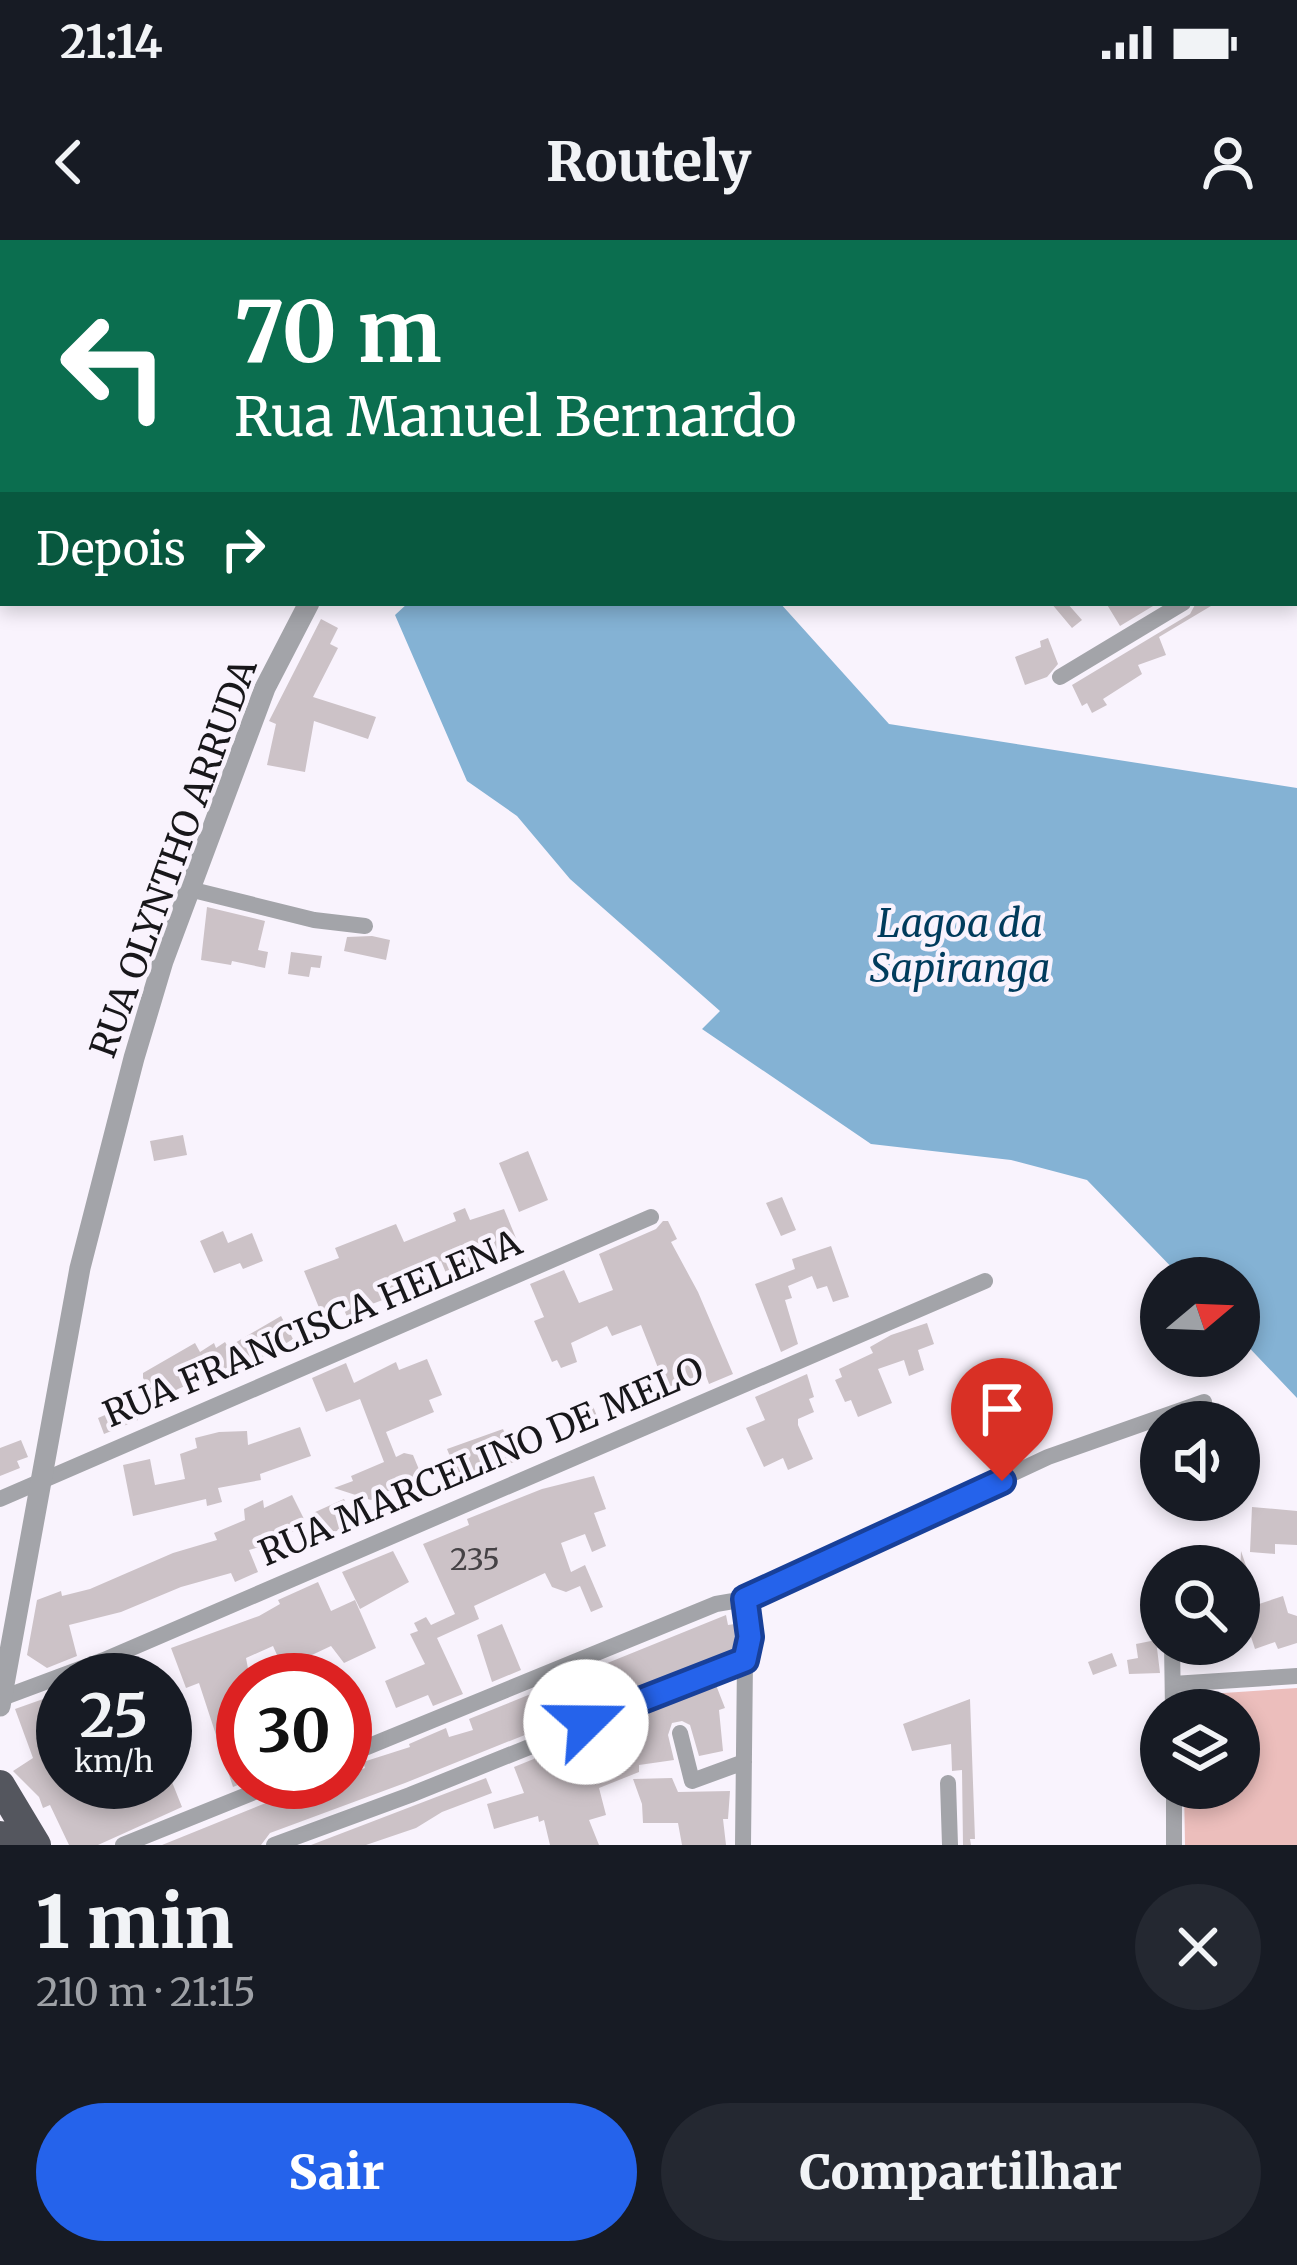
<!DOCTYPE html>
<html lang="pt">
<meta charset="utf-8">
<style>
body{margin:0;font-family:Merriweather,serif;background:#242831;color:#f1f3f6;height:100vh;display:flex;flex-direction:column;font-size:45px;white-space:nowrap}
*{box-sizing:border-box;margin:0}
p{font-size:39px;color:#9ea1a6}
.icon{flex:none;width:66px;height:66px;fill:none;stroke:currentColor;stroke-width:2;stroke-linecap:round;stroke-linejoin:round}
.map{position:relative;height:1605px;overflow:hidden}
.details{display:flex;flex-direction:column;background:#171b24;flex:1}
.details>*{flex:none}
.guide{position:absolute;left:0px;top:0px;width:1299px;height:366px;box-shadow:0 6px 18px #0003;background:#0b6e4f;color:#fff;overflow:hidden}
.needle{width:78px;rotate:71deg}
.controls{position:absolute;left:1140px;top:1017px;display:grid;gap:24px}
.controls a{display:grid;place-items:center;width:120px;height:120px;border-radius:50%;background:#171b24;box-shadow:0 6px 18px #0003;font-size:60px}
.speed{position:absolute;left:36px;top:1413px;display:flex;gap:24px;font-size:60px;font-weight:700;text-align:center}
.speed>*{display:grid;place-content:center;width:156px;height:156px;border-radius:50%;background:#171b24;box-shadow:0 6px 18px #0003;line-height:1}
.speed small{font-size:30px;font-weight:400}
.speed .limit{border:18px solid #d22;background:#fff;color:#111}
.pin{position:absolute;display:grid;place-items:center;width:102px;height:102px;color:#fff;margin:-123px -51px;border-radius:50% 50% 50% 0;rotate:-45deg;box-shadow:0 0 12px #0007}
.pin .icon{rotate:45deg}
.me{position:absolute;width:132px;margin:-66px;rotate:68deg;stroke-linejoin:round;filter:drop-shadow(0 0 9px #0008)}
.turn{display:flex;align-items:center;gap:42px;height:252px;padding:0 36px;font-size:54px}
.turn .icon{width:156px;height:156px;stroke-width:2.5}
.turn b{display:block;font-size:84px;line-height:102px}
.then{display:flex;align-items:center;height:114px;padding:0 36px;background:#0003;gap:24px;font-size:45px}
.round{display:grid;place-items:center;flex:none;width:126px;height:126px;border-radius:63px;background:#242831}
.headline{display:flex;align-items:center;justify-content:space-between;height:204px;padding:0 36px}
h1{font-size:72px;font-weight:800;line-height:90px}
.cta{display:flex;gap:24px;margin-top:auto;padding:24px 36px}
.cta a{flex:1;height:138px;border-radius:72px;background:#2563eb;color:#fff;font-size:48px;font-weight:800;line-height:138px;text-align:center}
.cta a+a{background:#242831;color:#f1f3f6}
.status{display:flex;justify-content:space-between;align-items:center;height:84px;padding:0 60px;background:#171b24;direction:ltr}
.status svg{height:33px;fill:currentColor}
header{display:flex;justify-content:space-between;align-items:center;height:156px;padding:0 36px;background:#171b24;font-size:54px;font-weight:800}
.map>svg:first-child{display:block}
</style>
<div class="status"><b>21:14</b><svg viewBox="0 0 49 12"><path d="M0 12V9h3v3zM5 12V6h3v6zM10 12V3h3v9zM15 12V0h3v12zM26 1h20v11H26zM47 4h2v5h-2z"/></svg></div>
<header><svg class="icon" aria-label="back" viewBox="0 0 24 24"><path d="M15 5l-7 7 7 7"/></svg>Routely<svg class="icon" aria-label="person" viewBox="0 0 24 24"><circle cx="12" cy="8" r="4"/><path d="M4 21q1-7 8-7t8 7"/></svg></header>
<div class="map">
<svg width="1297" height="1605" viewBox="0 0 1297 1605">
<rect width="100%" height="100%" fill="#f9f3fd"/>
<path fill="#ecbebc" d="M1297,1448v157h-112l-1,-57h55v-78h-56v-3l11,-12z"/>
<path fill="#84b2d4" d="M192,0h476v3h-475z
M408,363h372l109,121 408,64v610l-58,-61v-59h-57l-95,-98 -76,-20 -140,-16 -169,-115 18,-18 -150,-132 -53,-63 -50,-35 -72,-166z"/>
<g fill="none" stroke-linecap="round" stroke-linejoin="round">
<path stroke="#84b2d4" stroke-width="4.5" d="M0,116l3,-1"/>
</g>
<path fill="#ccc2c7" d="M1051,363h16l15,17 -10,8z
M1106,363h52l-38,23z
M1196,363h20l-57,34 7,18 -28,10 4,9 -39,25 4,6 -15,8 -5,-10 -5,3 -10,-21 118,-71z
M321,379l17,9 -8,16 8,4 -25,49 63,20 -8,22 -54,-18 -9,51 -38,-7 9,-41 -7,-3z
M1048,398l10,26 -11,13 -22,8 -10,-28 26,-10 -1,-6z
M207,667l58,14 -7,29 10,2 -3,16 -33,-7 -1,4 -30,-5z
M372,696l18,4 -4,20 -42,-9 3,-14z
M291,712l31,4 -2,12 -9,-1 -2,10 -21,-3z
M183,895l4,20 -33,6 -4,-20z
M528,911l20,49 -29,12 -20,-49z
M782,957l14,33 -15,6 -15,-33z
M465,968l5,12 34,-11 14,34 -72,30 -5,-12 -31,12 3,6 -7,3 3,8 -37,14 3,9 -13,5 -13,4 -6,-15 -21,8 -18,-44 35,-13 -4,-10 61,-24 8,18 52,-21 -3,-8z
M663,981h5l9,18 -6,3 27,50 35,82 -24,10 -4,-11 -39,15 -25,-63 -29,11 -5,-10 -36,17 6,19 -16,6 -4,-8 -5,2 -18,-41 10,-4 -14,-33 34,-14 15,33 34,-13 -14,-36 57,-25z
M223,991l5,12 24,-10 11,28 -20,8 -3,-6 -26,10 -14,-32z
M831,1006l18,51 -16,5 -6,-16 -10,3 -5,-13 -24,10 4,12 -7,2 13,44 -17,8 -26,-68 40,-15 -3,-10z
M281,1076l12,23 -45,28 -4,-7 -7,5 -2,-2 -48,28 -2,-5 -7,3 -20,12 -15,-23v-5l52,-30 5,9 14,-9 2,5 9,-6 3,5z
M927,1083l7,21 -16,6 6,20 -15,6 -5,-16 -26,9 14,34 -34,14 -7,-17 -6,2 -10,-22 7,-3 -3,-8 34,-16 -3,-6 21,-12z
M427,1119l15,36 -13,5 5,12 -48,20 10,25 8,-4 9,2 12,29 -5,13 -26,-9 -23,12 -37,-12 19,-7 -2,-5 33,-14 -24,-63 -34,13 -14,-34 34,-15 8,20 42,-21 3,8z
M807,1134l7,23 -5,2 5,13 -16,7v6l15,34 -25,11 -5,-12 -19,9 -18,-39 19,-8 -10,-23z
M131,1164l7,16 -34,14 -6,-16z
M592,1164l7,17 -18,8 -7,-17z
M300,1187l11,29 -51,18 1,6 -43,8 4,14 -15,4 -1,-7 -73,17 -10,-51 27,-6 5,26 30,-6 -5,-25 17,-6 -2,-10 24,-6 28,-1 1,14z
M503,1189l14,32 -57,20 -13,-32z
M21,1200l7,17 -11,4 3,7 -20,8v-28z
M594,1236l12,33 -12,4 12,33 -14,6 -7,-18 -24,9 10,29 14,-7 18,42 -12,5 -11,-26 -14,6 -14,-5 -7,-14 -71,33 5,13 -42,19 26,56 -30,12 -5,-11 -32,13 -11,-27 40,-17 -15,-30 8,-3 -4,-8 12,-6 5,8 24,-11 -32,-70 46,-19 -2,-6 75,-30z
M292,1255l15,30 -26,12v4l-32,9 9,22 -23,10 -4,-9 -50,14 -60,25 -52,13 8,31 -30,12 -20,-13 10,-55 24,-9 1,5 28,-7 83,-36 44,-13 -3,-7 31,-13 -1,-11 19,-9 1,8z
M344,1259l11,24 -32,14 -10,-24z
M1252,1267l45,4v34l-22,-1v10l-25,-2z
M393,1311l16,31 -49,27 -18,-37z
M1241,1311l18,53 24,-8 5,17 9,3v27l-19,6 -3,-7 -20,7 -16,-49z
M318,1342l13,29 24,-11 21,48 -32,15 -13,-17 -34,16 2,5 -14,6 -12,-27 -27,12 4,21 -10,5 3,51 -8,3 8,18v27l-10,4 -34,-104 -13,5 -15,-40 88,-32 21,-12 -2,-4z
M726,1375l2,10 7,-1 -1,27 -329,132 -135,50 -9,12h-99l156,-63h27v-6l20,-8 -2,-6 47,-15 -1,-3 37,-16 3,9 24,-7 -4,-11z
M502,1384l19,46 -29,12 -15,-47z
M1156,1400l4,33 -31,1 -2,-14 11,-2 -2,-14z
M1195,1404h23l5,12 -20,8z
M1112,1413l5,13 -24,9 -5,-13z
M143,1420l8,20h-17l-5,-14z
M716,1445l9,23 -6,2 4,41 -24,5 -9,-31 -8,-4 -10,2 -4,12 6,25 -35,5v7l-40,16 7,27 -17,5 10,25h-49l-6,-25 -5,2 -1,-6 -44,13 -7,-25 37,-11 -10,-26z
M63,1452v53l-8,4 8,10v23h33l7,17 39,-17h30l10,25 -84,38h-29l-19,-40 -7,3 -4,-11 -26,-26 20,-13 -18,-49z
M970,1459l5,140h-5l1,6h-8l-1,-75 -10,1 -1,-27 -39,7 -9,-27z
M486,1538l6,15 -50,19 -26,16 -50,17h-55z
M672,1538l6,14 52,-1 -2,28h-5l3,26h-44l-4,-22h-35l-1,-19 -9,-25z"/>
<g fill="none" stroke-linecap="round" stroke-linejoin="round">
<path stroke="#a3a4a9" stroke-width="9" d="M1161,3l5,-3"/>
<path stroke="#a3a4a9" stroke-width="16" d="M1195,0l1,3
M1296,243l1,2
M1060,437l123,-74
M189,649l125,31 51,6
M0,1259l651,-282
M1172,1404l1,66
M1173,1444l124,-8
M2,1458l102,-38 881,-379
M680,1493l12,48 52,-19
M345,1516l371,-152 29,-5 303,-142 156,-55
M948,1543l2,62
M1174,1548v57
M123,1605l156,-63
M274,1605l136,-50 335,-135
M743,1605l2,-185 5,-22 -5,-39"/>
<path stroke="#a3a4a9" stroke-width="21" d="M1005,3l7,-3
M0,1466l80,-438 54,-210 29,-97 102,-273 44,-85"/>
<path stroke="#54565e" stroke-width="30" d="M0,1545l36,60
M0,1596l5,9"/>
</g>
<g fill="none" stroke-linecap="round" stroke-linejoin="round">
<g stroke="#184099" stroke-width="30">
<path id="route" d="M586,1482l159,-62 5,-23 -5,-38 257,-118"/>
</g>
<use href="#route" stroke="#2563eb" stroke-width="21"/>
</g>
<g text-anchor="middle" stroke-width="9" stroke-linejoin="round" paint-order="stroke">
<g font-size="30" fill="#454245">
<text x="475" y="1330">235</text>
</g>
<g font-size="36" fill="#18171a" stroke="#f9f3fd">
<text transform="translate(173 618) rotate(-70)" y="13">RUA OLYNTHO ARRUDA</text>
<text transform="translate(312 1088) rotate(-23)" y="13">RUA FRANCISCA HELENA</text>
<text transform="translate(481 1221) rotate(-23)" y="13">RUA MARCELINO DE MELO</text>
</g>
<g font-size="39" font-style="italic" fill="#003b5c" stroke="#f9f3fd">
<text x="960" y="697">Lagoa da<tspan x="960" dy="45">Sapiranga</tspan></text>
</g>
</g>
</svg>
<div class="controls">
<a><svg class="needle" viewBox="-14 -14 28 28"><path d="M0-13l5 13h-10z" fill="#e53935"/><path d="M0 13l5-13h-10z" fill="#9ea1a6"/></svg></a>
<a><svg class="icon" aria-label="sound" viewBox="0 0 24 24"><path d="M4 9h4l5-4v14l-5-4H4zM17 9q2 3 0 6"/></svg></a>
<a><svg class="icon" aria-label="search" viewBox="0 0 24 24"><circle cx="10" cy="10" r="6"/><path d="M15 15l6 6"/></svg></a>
<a><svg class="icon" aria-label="layers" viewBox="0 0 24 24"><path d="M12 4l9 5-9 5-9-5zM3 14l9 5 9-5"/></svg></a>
</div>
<div class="speed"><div>25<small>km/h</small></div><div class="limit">30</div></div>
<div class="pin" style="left:1002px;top:1241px;background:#d93025"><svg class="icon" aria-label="arrive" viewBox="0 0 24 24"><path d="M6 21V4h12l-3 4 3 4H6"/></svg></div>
<svg class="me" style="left:586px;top:1482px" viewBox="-20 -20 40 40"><circle r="19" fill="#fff"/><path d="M0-13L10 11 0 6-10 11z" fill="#2563eb"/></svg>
<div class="guide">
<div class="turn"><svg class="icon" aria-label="left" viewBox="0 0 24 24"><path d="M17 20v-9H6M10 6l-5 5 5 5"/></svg><div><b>70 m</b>Rua Manuel Bernardo</div></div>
<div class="then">Depois<svg class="icon" aria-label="right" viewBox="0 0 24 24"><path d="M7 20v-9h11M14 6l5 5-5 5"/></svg></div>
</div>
</div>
<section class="details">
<div class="headline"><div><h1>1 min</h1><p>210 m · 21:15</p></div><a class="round"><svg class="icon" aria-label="close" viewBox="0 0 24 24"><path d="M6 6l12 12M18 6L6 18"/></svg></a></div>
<div class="cta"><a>Sair</a><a>Compartilhar</a></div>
</section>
